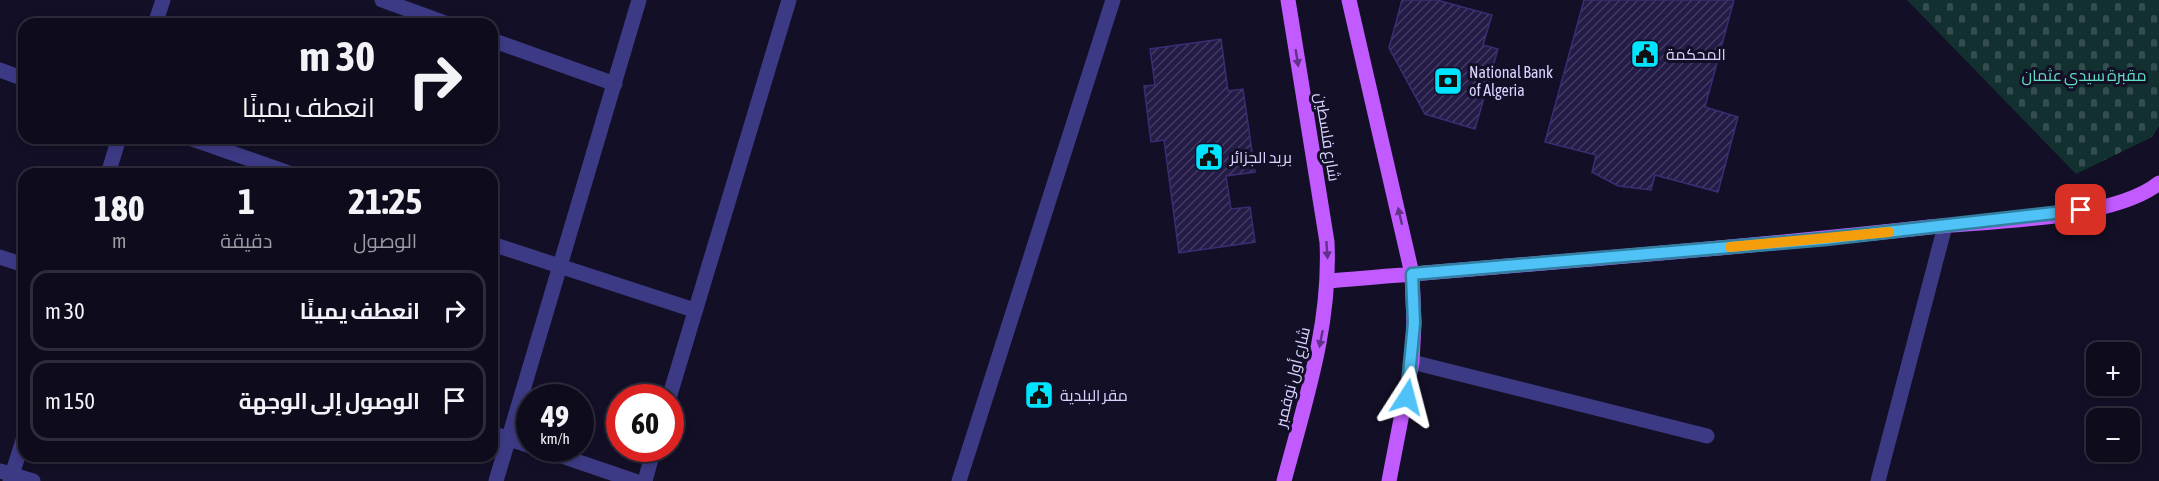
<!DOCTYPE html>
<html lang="ar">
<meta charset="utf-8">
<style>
body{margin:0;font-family:"Asap Condensed",Cairo,sans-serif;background:#1c1929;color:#f1f3f6;direction:rtl;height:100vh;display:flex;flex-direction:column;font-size:22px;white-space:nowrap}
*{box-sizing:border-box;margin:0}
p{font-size:20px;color:#9b9ba3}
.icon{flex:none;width:33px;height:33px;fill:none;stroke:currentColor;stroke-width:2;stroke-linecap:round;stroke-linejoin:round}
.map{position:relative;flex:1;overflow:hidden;direction:ltr}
.details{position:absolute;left:18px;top:168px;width:480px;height:294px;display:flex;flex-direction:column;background:#0e0b1c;border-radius:18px;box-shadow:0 3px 9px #0003,0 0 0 2px #2e2b3b;direction:rtl}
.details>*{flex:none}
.top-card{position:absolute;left:18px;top:18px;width:480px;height:126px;border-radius:18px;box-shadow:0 3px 9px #0003,0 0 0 2px #2e2b3b;direction:rtl;background:#0e0b1c;color:#f1f3f6;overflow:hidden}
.fabs{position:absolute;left:2086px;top:342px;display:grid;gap:12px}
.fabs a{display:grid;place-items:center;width:54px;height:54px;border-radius:12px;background:#0e0b1c;box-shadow:0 3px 9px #0003,0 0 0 2px #2e2b3b;font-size:30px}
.speed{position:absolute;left:516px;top:384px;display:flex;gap:12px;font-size:30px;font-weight:700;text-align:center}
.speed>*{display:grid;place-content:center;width:78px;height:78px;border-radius:50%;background:#0e0b1c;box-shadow:0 3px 9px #0003,0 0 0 2px #2e2b3b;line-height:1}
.speed small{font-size:15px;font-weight:400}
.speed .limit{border:9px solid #d22;background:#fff;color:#111}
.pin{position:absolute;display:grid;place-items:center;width:51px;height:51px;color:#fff;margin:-26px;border-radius:12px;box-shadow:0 3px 9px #0006}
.me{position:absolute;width:66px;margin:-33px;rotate:9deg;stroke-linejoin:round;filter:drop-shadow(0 0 4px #0008)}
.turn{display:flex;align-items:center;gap:21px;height:126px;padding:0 24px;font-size:27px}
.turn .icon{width:78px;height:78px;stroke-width:2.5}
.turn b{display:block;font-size:42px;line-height:51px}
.eta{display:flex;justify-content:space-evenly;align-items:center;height:102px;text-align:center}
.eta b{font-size:36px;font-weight:700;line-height:42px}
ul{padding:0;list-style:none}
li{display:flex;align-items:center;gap:18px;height:81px;margin:0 12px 9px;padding:0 12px;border:3px solid #2e2b3b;border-radius:18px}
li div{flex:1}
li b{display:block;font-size:22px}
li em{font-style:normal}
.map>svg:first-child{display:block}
</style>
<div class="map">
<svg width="2159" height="481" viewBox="0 0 2159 481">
<defs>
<pattern id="cemetery-stones" width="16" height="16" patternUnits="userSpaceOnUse" patternTransform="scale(1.5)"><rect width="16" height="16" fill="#12302f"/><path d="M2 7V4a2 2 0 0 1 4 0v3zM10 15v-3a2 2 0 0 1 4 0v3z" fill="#344d4e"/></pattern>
<pattern id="building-hatch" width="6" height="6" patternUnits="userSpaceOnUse" patternTransform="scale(1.5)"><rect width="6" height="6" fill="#241b47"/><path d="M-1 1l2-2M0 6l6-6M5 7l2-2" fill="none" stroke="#433b63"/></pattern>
</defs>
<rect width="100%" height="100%" fill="#130f26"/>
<path fill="url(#cemetery-stones)" d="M1907,0h252v126l-7,11 -76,37z"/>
<path fill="url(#building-hatch)" stroke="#3b2d73" stroke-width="1.5" d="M1402,0h35l55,15 -9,30 15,4 -23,80 -50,-15 -36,-66z
M1584,0h150l-29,107 33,10 -20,75 -63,-17 -4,15 -33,-4 -26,-14 4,-17 -51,-13z
M1221,39l7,52 15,-2 12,83 -29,4 5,33 19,-2 5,35 -76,11 -15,-113 -13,2 -7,-56 11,-1 -5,-36z"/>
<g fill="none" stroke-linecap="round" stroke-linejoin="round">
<path stroke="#3d3a85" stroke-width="15" d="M382,0l66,24
M155,24l8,-24
M492,40l123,44
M0,70l24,9
M189,138l103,36
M108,174l11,-36
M492,244l202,66
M0,257l24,8
M1412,362l295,74
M669,398l120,-398
M492,433l38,13
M538,448l97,33
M0,471l33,10
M10,481l14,-44
M496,481l143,-481
M645,481l9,-33
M959,481l154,-481
M1878,481l67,-255"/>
<path stroke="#c25bff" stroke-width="15" d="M1349,0l63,274 2,49 -2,39 -23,119
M1329,281c200,-17 401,-32 601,-54 59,-6 183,-7 229,-44
M1284,481c21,-79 47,-156 43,-239l-39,-242"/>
</g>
<defs><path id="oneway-solid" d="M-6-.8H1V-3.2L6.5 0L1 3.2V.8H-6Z" transform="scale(1.5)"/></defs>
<g fill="#623188">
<use href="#oneway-solid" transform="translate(1297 58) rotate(81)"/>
<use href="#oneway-solid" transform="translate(1400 216) rotate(-103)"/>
<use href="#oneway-solid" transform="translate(1327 250) rotate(86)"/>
<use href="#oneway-solid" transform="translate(1321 339) rotate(101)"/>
</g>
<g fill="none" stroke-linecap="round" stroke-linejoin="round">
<g stroke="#337fa1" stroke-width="15">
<path id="route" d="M1407,397l7,-74 -2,-49 412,-35 257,-29"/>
</g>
<use href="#route" stroke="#4fc3f7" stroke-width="10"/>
<path stroke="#f59e0b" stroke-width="10" d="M1730,247l159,-15"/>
</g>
<defs>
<g id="civic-square" transform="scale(1.5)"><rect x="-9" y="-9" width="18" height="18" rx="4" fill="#00e5ff" stroke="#130f26"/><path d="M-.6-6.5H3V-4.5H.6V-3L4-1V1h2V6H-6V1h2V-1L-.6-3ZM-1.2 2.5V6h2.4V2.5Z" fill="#111"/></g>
<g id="bank-square" transform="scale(1.5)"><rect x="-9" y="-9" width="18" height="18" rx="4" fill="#00e5ff" stroke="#130f26"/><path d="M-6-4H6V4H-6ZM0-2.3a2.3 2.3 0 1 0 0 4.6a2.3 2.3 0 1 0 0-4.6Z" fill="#111"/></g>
</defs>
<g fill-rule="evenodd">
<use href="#civic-square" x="1645" y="54"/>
<use href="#bank-square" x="1448" y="81"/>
<use href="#civic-square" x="1209" y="157"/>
<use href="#civic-square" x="1039" y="395"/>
</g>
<g text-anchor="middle" stroke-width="6" stroke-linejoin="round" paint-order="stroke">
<g font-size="16" fill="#d9d4ff" stroke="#130f26" text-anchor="start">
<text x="1666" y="60">المحكمة</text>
<text x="1469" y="78">National Bank<tspan x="1469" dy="18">of Algeria</tspan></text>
<text x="1230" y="163">بريد الجزائر</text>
<text x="1060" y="401">مقر البلدية</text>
</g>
<g font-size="16" fill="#5fe0c0" stroke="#130f26">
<text x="2084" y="81">مقبرة سيدي عثمان</text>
</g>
<g font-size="16" fill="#d9d4ff" stroke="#130f26">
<text transform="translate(1328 137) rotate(81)" y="6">شارع فلسطين</text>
<text transform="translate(1292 377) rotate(-76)" y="6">شارع أول نوفمبر</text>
</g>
</g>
</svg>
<div class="fabs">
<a>+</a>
<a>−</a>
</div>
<div class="speed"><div>49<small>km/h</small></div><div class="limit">60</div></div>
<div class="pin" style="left:2081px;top:210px;background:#d93025"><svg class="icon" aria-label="arrive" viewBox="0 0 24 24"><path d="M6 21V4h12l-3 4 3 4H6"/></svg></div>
<svg class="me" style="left:1407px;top:397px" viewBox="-20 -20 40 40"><path d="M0-17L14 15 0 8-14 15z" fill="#4fc3f7" stroke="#fff" stroke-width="4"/></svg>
<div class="top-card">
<div class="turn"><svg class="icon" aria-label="right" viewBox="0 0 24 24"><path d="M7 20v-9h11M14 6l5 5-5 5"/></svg><div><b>30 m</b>انعطف يمينًا</div></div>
</div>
<section class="details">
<div class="eta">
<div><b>21:25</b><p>الوصول</p></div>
<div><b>1</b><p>دقيقة</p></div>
<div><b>180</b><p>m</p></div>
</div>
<ul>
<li><svg class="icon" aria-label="right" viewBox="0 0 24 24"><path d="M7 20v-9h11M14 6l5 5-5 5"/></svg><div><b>انعطف يمينًا</b></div><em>30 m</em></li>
<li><svg class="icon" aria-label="arrive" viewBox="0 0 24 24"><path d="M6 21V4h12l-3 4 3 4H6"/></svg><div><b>الوصول إلى الوجهة</b></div><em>150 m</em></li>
</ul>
</section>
</div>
